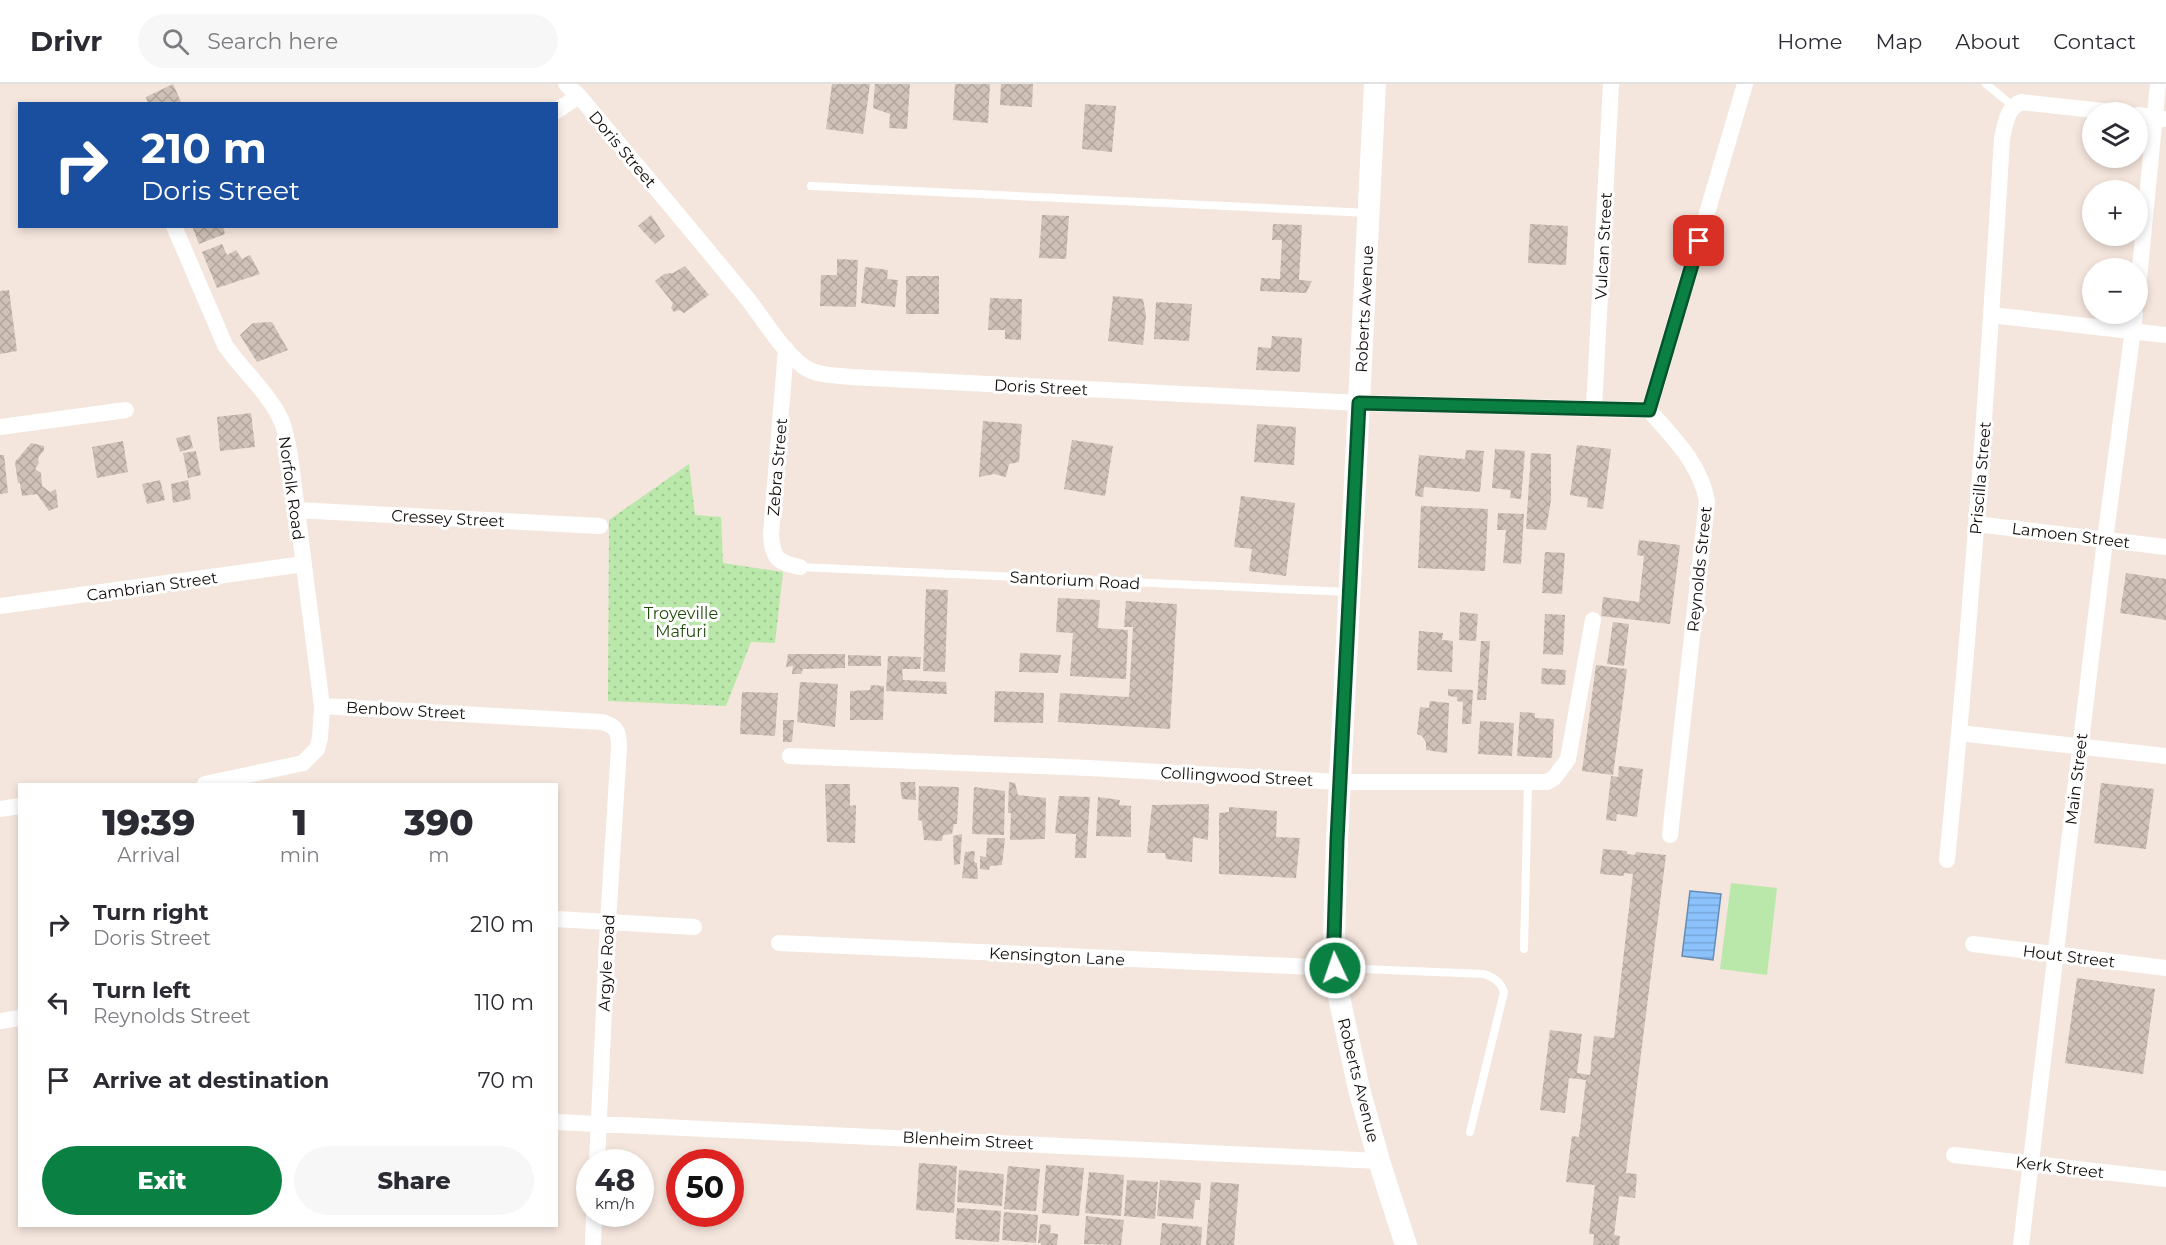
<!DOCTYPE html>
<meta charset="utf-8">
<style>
body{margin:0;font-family:Montserrat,sans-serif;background:#f7f7f7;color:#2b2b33;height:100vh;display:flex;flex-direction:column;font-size:22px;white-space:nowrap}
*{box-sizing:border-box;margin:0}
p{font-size:20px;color:#7c7c81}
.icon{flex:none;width:33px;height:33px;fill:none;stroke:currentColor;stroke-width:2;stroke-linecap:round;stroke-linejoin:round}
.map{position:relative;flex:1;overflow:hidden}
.details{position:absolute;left:18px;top:699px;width:540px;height:444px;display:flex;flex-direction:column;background:#fff;border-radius:0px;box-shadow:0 3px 9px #0003}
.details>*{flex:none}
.banner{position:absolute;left:18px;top:18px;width:540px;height:126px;border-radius:0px;box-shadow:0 3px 9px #0003;background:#1a4fa0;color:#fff;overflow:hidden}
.buttons{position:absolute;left:2082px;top:18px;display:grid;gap:12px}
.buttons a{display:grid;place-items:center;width:66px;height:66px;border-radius:50%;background:#fff;box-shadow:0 3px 9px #0003;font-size:30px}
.speed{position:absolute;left:576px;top:1065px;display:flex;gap:12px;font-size:30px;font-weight:700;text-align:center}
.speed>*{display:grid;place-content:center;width:78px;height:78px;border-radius:50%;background:#fff;box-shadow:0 3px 9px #0003;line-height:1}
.speed small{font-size:15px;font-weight:400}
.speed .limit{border:9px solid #d22;background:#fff;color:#111}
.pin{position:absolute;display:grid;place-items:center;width:51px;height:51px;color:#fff;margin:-26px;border-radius:12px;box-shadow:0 3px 9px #0006}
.me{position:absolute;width:66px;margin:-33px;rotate:357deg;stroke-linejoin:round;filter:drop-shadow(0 0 4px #0008)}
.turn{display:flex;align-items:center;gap:21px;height:126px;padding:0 24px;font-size:27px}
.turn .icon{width:78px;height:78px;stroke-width:2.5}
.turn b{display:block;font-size:42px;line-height:51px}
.eta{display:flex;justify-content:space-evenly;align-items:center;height:102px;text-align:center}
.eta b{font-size:36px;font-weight:800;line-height:42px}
.cta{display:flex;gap:12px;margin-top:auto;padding:12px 24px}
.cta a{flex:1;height:69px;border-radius:36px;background:#0b8043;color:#fff;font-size:24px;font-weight:800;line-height:69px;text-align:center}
.cta a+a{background:#f7f7f7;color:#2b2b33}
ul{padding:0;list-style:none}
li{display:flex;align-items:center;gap:18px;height:78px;padding:0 24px}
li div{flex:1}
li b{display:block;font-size:22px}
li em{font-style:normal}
header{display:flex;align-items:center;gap:36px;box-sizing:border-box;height:84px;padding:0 30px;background:#fff;border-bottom:2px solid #e1e1e2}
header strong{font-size:28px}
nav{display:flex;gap:33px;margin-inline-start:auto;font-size:21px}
.search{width:420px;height:54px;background:#f7f7f7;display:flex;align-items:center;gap:15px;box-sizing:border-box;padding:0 21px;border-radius:33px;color:#7c7c81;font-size:22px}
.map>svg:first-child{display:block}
</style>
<header>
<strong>Drivr</strong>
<div class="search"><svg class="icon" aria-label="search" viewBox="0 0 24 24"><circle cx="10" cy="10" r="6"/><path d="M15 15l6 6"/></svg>Search here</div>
<nav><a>Home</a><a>Map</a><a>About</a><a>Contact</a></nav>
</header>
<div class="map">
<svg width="2166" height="1161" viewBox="0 0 2166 1161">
<defs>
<pattern id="park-dots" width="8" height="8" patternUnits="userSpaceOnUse" patternTransform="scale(1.5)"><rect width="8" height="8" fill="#bae7aa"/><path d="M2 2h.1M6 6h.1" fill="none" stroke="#9fc591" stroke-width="1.8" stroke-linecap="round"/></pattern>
<pattern id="water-rules" width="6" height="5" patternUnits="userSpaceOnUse" patternTransform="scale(1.5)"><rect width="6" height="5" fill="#8bc2fc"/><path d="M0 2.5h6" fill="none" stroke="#77a6d7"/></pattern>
<pattern id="building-cross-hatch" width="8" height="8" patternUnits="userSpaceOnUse" patternTransform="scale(1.5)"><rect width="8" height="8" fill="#cfc1b7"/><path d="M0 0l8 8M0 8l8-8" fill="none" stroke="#b1a59c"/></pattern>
</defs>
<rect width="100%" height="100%" fill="#f5e6dd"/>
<path fill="#bae7aa" d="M1731,799l46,5 -10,87 -47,-6z"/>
<path fill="url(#park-dots)" d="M689,380l6,51 26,2 2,46 60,9 -8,71 -24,-1 -25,64 -118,-5 1,-181z"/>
<path fill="url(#water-rules)" stroke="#678cb4" stroke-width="1.5" d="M1690,807l31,3 -8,66 -31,-4z"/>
<path fill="url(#building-cross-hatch)" d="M173,0l9,20h-34l-2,-7z
M832,0h38l-7,50 -37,-5z
M875,0h35l-3,45 -18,-1 1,-14 -17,-6z
M955,0h35l-2,39 -35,-3z
M1001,0h32l-1,23 -32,-2z
M1085,20l31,2 -4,46 -30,-3z
M651,131l14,21 -10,8 -17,-18z
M1042,131l27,1 -3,43 -27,-1z
M1273,140l29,1 -3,55 13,1 -6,12 -46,-2 1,-13 19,1 2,-39h-10z
M1530,140l38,2 -2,39 -38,-2z
M192,142h31l2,8 -26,10z
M222,160l5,11 9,-5 6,9 8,-4 10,19 -43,14 -15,-36z
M837,175l21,1 -2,47 -36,-1 1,-31h16z
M685,182l24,29 -25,18 -5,-3 -5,2 -3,-4 2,-5 -18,-22 9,-7 9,-1z
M865,183l23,3 -1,9 11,1 -3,27 -34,-4z
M906,192h33v38h-33z
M9,206l8,61 -17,3v-63z
M1113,212l30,3 3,17 -3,29 -35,-4z
M990,214l32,1 -1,41 -16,-1v-9h-17z
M1156,218l36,2 -3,37 -35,-2z
M272,238l16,28 -31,12 -17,-27 13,-12z
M1272,252l30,2 -2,34 -44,-2 2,-23 13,1z
M251,329l4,34 -35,4 -3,-34z
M983,337l39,3 -3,38 -10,2 -3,13 -12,-3 -15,3z
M1257,340l39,3 -2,38 -40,-3z
M190,351l3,13 -13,4 -4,-14z
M1072,356l41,6 -8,50 -41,-7z
M123,357l5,31 -31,6 -5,-31z
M31,359l13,3v4l-6,8 1,5 -4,6 6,4 1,13 8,6 6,-3 2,18 -9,4 -12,-17 -15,2 -2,-13h-2l-3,-21z
M1577,361l34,4 -8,60 -16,-2 1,-9 -18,-3z
M1495,365l30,2 -4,48 -11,-1 1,-8 -19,-2z
M1466,366l18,1 -4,41 -56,-5 -1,10 -8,-1 4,-41 46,4z
M196,367l5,24 -13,3 -5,-25z
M1531,369l20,1v46l-5,30 -20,-1z
M0,371h4l4,38 -8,1z
M160,396l5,20 -18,4 -5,-20z
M188,396l3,19 -18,4 -2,-19z
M1241,412l54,7 -9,73 -37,-5 3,-22 -18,-2z
M1421,422l67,3 -3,62 -67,-3z
M1498,429l26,1 -3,50 -18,-1 3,-33h-9z
M1639,456l41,5 -10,79 -69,-8 2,-19 36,5 5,-46 -7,-1z
M1545,468l20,1 -3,41 -20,-1z
M2126,489l40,6v41l-46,-7z
M926,505l22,1 -3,82 -22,-1z
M1058,514l42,2 -2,28 30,2 -2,49 -56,-3 3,-43 -17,-1z
M1126,517l51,3 -7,125 -112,-7 2,-29 69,4 4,-70h-9z
M1460,528l18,2 -2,27 -17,-1z
M1545,530l20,1 -2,40 -20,-1z
M1613,538l16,2 -5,42 -17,-2z
M1419,547l24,2 -1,7 11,1 -1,31 -35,-2z
M1481,557h9l-4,59h-9z
M1020,569l41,2 -3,18 -39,-1z
M788,570h57v14l-42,1 -2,5h-9l1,-8 -7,1z
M848,571l33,1v10h-33z
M888,572l33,1 -1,12h-18l1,11 43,2 1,12 -61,-3z
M1596,581l31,4 -14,106 -31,-4z
M1542,584l24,2 -1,15 -24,-1z
M800,598l38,2 -3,43 -38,-5z
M871,601l13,1 -1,34h-33v-29l20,-1z
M1448,605l25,1 -2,34h-9l1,-22 -6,-1v-4l-9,-1z
M995,607l49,2 -1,30 -49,-1z
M742,608l36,1 -3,43 -35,-2z
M1430,617l19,2 -2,50 -21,-3v-8l-4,-6 -5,-2 3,-27 9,1z
M1520,628l15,1v5l19,1 -2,39 -35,-2z
M783,636h11l-2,22h-9z
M1480,637l34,2 -2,33 -34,-2z
M1619,682l24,3 -6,48 -20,-3 -1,7 -10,-1 5,-44 7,1z
M900,698h15l1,18 -14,-1z
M1009,698l6,1 3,12 28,3 -1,41 -35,1 1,-27h-3z
M2101,699l53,6 -8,60 -52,-6z
M825,700h25v22l6,-1 -1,38 -28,-1z
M919,702l40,1 -2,37h-3l-2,10 -9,1 -1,6 -18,-1 -2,-19 -4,-1z
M974,703l31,4 -1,44 -32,-1z
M1059,712l31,1 -4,61h-11l1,-24 -21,-1z
M1098,713l22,3 -1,5 12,1v31l-35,-1z
M1209,720l-1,36 -15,-3 -1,25 -26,-3 -1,-6h-18l5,-48z
M1229,723l48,4 -1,26 24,1 -4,40 -77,-4v-61l10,-1z
M962,750l-2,30 -6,1 -1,-29z
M987,754h18l-3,27 -12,1 -1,4 -9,-1v-13l6,1z
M1603,765l24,2v3l8,1 1,-3 30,3 -40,318 11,1 -2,24 -16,-2 -5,39 6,1 -1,9h-26l1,-11h-5l6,-49 -29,-3 6,-46 7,1 7,-57 -17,-2 -4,35 -25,-3 10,-80 32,4 -5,39 13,2 4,-39 20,2 19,-164 -9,-1v3l-24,-2z
M975,767l-1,11 3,1 1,16 -16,-1 3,-26z
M2077,894l78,11 -12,85 -78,-11z
M919,1079l38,3 -3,47 -38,-3z
M1046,1081l38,3 -5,48 -37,-3z
M1008,1082l32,3 -4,42 -32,-2z
M959,1086l45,4 -2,32 -45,-4z
M1089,1088l35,3 -3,41 -36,-3z
M1127,1096l31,2 -3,37 -31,-3z
M1160,1096l41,3 -1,17h-5l-2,19 -36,-3z
M1211,1098l28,2 -5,61h-28z
M957,1124l44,3 -2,31 -44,-3z
M1004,1128l34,3 -2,28 -34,-3z
M1086,1132l38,4 -3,25 -37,-1z
M1162,1139l40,4 -1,18h-41z
M1040,1140l11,1 -1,8 8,1 -1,11h-16v-2h-3z"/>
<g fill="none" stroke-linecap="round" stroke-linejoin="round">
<path stroke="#fff" stroke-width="8" d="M1986,0l27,22
M811,102l557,27
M800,483l549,25
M1524,865l4,-167
M1339,884l145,6c10,4 16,7 20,18l-34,140"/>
<path stroke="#fff" stroke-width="16" d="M566,0l13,12c54,65 109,130 163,196 19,22 37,56 61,74 13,10 31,9 48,11l508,26 290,7
M556,27l23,-15
M2138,31l27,4
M174,142l51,119c16,24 38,42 52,67 8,13 10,29 13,44l32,250 -2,32 -3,11 -14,14 -98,21
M2138,205l20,-205
M1991,231l175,20
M786,265l-15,186c2,24 6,27 29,32
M1594,325l17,-325
M0,343l126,-17
M296,426l304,16
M1976,440l190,23
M0,522l304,-42
M322,622l280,16c15,4 17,10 17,25l-11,175 -11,240
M1959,649l207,23
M790,672l299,12 251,14h207l7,-4 14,-19 25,-139
M0,725l20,-3
M1670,751l37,-334c-7,-38 -34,-63 -58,-91l96,-326
M1947,776c24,-240 41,-481 55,-722 4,-15 4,-29 19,-36l91,10
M556,835l138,8
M779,859l556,25
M1973,860l193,24
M0,937l20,-3
M556,1038l823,39
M1954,1071l212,24
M593,1161l1,-31
M2021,1161l84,-705 30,-226"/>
<path stroke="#fff" stroke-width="22" d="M1375,0l-38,756 -3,99 5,58 20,92 20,72 27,84"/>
</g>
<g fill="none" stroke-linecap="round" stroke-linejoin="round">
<g stroke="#07532c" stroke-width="15">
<path id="route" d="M1335,884l-1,-29 3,-99 22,-437 290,7 50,-169"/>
</g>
<use href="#route" stroke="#0b8043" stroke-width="10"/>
</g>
<g text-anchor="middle" stroke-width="6" stroke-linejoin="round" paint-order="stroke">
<g font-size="16" fill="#130e0b" stroke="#fff">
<text transform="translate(623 65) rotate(50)" y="6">Doris Street</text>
<text transform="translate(1603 162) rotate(-87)" y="6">Vulcan Street</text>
<text transform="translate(1364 225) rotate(-87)" y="6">Roberts Avenue</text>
<text transform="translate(1041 303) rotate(3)" y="6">Doris Street</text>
<text transform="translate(777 383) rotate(-85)" y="6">Zebra Street</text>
<text transform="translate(1980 394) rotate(-85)" y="6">Priscilla Street</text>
<text transform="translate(292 404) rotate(82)" y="6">Norfolk Road</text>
<text transform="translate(448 434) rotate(3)" y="6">Cressey Street</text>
<text transform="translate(2071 451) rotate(7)" y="6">Lamoen Street</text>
<text transform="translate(1699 485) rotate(-84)" y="6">Reynolds Street</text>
<text transform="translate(1075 496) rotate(3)" y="6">Santorium Road</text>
<text transform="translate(152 502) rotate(-8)" y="6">Cambrian Street</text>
<text transform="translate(406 626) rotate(3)" y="6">Benbow Street</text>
<text transform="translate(1237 692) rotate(3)" y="6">Collingwood Street</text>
<text transform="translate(2076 695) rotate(-83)" y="6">Main Street</text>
<text transform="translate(1057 872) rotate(3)" y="6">Kensington Lane</text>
<text transform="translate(2069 872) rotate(7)" y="6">Hout Street</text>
<text transform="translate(606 879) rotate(-87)" y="6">Argyle Road</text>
<text transform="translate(1359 996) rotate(76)" y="6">Roberts Avenue</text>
<text transform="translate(968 1056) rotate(3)" y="6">Blenheim Street</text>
<text transform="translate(2060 1083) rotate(7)" y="6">Kerk Street</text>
</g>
<g font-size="16" fill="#1f4b09" stroke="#fff">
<text x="681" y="535">Troyeville<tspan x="681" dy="18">Mafuri</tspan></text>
</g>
</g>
</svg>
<div class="buttons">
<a><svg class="icon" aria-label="layers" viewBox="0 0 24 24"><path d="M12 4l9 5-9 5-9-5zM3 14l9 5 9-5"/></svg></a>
<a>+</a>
<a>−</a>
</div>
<div class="speed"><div>48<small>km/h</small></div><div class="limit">50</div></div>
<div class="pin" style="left:1699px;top:157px;background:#d93025"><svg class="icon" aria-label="arrive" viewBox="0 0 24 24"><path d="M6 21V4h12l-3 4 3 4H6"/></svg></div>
<svg class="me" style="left:1335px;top:884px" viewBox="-20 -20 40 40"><circle r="17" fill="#0b8043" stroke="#fff" stroke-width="3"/><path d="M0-11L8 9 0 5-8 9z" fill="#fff"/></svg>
<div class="banner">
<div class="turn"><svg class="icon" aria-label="right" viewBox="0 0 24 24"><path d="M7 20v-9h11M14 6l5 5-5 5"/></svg><div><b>210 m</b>Doris Street</div></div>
</div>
<section class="details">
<div class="eta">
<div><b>19:39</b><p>Arrival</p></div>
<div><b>1</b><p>min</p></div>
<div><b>390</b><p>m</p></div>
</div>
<ul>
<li><svg class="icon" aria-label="right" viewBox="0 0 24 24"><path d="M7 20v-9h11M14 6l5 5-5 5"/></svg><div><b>Turn right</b><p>Doris Street</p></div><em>210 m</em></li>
<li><svg class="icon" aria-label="left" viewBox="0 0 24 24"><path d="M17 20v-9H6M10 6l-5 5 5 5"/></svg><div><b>Turn left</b><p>Reynolds Street</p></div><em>110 m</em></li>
<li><svg class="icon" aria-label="arrive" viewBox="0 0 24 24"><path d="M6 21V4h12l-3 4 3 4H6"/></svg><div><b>Arrive at destination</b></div><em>70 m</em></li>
</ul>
<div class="cta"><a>Exit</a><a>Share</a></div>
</section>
</div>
